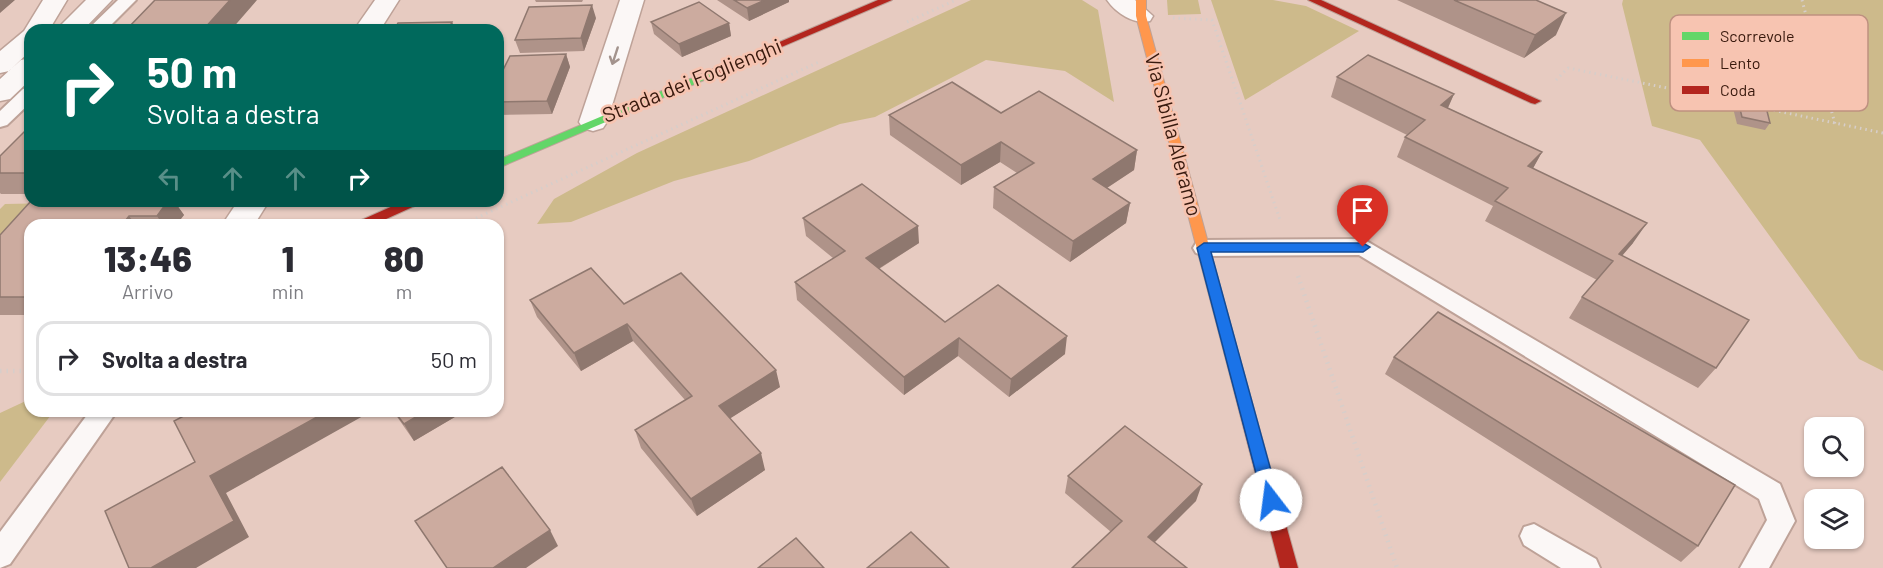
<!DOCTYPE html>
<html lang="it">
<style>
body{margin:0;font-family:Barlow,sans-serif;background:#f7f7f7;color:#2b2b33;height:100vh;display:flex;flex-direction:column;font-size:22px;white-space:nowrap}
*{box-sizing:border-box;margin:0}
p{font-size:20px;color:#7c7c81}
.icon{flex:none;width:33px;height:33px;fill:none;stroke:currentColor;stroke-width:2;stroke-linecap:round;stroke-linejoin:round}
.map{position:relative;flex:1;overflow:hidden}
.drawer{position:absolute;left:24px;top:219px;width:480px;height:198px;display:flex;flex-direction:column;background:#fff;border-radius:18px;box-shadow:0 2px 4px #0004}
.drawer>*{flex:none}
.guide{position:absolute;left:24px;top:24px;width:480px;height:183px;border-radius:18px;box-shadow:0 2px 4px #0004;background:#00695c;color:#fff;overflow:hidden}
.fabs{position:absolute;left:1804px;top:417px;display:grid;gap:12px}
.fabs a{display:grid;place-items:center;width:60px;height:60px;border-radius:12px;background:#fff;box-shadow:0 2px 4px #0004;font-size:30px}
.pin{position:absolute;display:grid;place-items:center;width:51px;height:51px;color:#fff;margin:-62px -26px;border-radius:50% 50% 50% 0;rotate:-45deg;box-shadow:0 0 6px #0007}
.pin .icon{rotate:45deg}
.me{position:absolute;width:66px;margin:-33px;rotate:345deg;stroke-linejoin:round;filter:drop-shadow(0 0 4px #0008)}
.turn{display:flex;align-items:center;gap:21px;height:126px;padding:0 24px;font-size:27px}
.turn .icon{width:78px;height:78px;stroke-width:2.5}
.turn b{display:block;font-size:42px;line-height:51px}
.lanes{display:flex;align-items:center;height:57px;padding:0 24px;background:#0003;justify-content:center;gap:30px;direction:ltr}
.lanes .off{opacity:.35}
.eta{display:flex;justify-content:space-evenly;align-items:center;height:102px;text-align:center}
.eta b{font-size:36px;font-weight:800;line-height:42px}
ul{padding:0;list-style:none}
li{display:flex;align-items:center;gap:18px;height:75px;margin:0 12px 9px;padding:0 12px;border:3px solid #e1e1e2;border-radius:18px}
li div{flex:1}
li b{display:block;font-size:22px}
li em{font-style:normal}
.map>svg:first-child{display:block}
</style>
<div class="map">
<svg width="1883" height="568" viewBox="0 0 1883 568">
<rect width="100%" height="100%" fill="#e7cbc1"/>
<path fill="#cdba8b" d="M971,0h111l16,10 16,92 -49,-31 -79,-11 -111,57 -35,7 -91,37 -75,20 -103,41 -34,2 17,-25 83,-46z
M1167,0h31l3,14 -33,1z
M1211,0h62l33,6 53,25 -114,69z
M1623,0h260v371l-24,-12 -159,-219 -48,-14 -30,-122z
M56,203l-26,22 -30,42v-58l5,-5z
M30,399v12h24l-54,71v-69z"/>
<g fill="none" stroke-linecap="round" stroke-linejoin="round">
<g stroke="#bea298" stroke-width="4">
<path id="lane" d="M118,0h18l-30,30h-19z
M30,87v16l-23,22 -7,2v-16l23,-22z
M1363,239l417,245 15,37 -26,47h-29l27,-48 -8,-21 -400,-244 -155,1 -8,-3 -3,-5 3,-5 8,-3z
M90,411h27l-107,153 -10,4v-36z
M1534,524l62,35 4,9h-39l-37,-23 -4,-9 4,-9z"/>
</g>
<g stroke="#bea298" stroke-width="3">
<path id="street" d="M43,0h24l-18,30h-19v21l-21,20 -9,2v-22l24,-20z
M86,0h26l-29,30h-27z
M375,0h24l-19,30h-26z
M620,0h24l-37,122 -4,6 -10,3 -10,-3 -4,-6z
M1107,0h28l18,16 -3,5c-16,4 -34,-8 -43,-21z
M30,58v22l-20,19 -10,2v-22l21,-19z
M238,201h31l-15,24h-32z"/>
</g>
<g stroke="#bea298" stroke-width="2">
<path id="fast" d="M714,69l4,1v4l-220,94v-8z"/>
</g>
<g stroke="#bea298" stroke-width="2">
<path id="slow" d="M1136,0h10v16l92,336 -2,4h-10l-2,-4 -88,-336z"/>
</g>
<g stroke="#bea298" stroke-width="2">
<path id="jam" d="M878,0h14l-174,74h-8l-1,-2z
M1308,0h13l220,101 -6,3 -4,-1z
M404,201h17l-2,3 -46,21h-17l1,-3z
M1231,347l5,1 2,4 60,216h-18l-56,-216 2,-4z"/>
</g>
<path stroke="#d7ceca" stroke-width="3" stroke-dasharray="1.5 4" stroke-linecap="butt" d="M1802,0l33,124
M1173,18l39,2 68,200
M907,22l49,-22
M1556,80l12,-12 173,35
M1763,108l120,25
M461,225l360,-164"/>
<path stroke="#d7ceca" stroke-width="4.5" stroke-dasharray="1.5 5" stroke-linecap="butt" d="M1298,276l99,292
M0,371h30"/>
<use href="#lane" fill="#fbf7f6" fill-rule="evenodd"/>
<use href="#street" fill="#fbf7f6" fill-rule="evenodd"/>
<use href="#fast" fill="#63d668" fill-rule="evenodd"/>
<use href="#slow" fill="#ff974d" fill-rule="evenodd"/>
<use href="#jam" fill="#b3261e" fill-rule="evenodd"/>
</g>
<path fill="#af9389" d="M535,0h48l-1,2h-46z
M717,0h72v2l-40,19z
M1397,0h139l20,35 -32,23z
M596,18l-12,33 -64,2 -5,-13z
M651,22l78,1 2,13 -49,21 -28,-23z
M566,54l4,13 -18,47 -54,1v-35z
M1337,77l117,17 -6,14 94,44 -9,16 100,75 -11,13 94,112 -18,20 -129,-70 13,-21 15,-17 -112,-59 8,-15 -96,-49 8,-20 2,-2 -76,-38z
M1738,101l32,22 -5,7 -28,-6 -4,-16z
M889,115l248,35 -3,20 -27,18 23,15 -4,20 -56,39 -77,-54 1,-21 23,-14 -17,-11 -39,23 -71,-50z
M30,126v68h-29l-1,-1v-37z
M31,201h143l10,14 -8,10h-146v90h-30v-80z
M803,218l116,25 -40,26 66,53 120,32 -56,43 -51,-41 -54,39 -107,-95 -2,-18 38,-24 -27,-22z
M530,300l94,4 156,83 -50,31 35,52 -68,46 -56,-68 -6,-18 50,-30 -52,-59 -52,30 -44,-54z
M1394,357l304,189 -17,16 -296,-188z
M393,411h72l-51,30z
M1068,476l128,25 -85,31 -46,-39z"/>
<path fill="#8f786f" d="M0,0h15l-15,13z
M230,0h27l-26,30h-28z
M765,0h24v2l-40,19 -2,-13z
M592,5l4,13 -12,33 -3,-13z
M1566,13l-10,22 -32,23 11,-23z
M452,22l4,8h-8z
M729,23l2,13 -49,21 -3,-13z
M566,54l4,13 -18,47 -5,-13z
M1454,94l-9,20 -4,-9z
M1001,142l-1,20 -39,23v-20z
M1137,150l-3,20 -44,29 3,-20z
M1542,152l-11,20 -3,-6z
M148,201h26l10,14 -8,10h-13l-6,-9z
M1130,203l-4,20 -56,39 3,-21z
M129,216l7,9h-14z
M1647,223l-14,20 -28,32 14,-21z
M918,226l1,17 -52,33 -1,-18z
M627,324l6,17 -52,30 -7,-18z
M1067,336l-2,18 -56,43 2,-18z
M959,338l-1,18 -54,39v-18z
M776,370l4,17 -57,36 -4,-17z
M328,411h44l-146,82 23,44 -53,31h-45l59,-92z
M426,411h39l-51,30 -10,-17z
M761,453l4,17 -68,46 -6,-17z
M1202,484l-6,17 -52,52 4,-16z
M550,530l8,16 -32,22h-33z"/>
<path fill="#ccab9f" stroke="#8f786f" stroke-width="1.5" d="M155,0h75l-27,30h-77z
M734,0h31l-18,8z
M1454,0h82l30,13 -31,22z
M699,2l30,21 -50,21 -28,-22z
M592,5l-11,33 -66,2 14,-33z
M452,22l-4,8h-54l4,-7z
M566,54l-19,47 -49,1v-22l12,-24z
M1368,55l86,39 -13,11 101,47 -14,14 119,57 -28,31 130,66 -33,48 -134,-71 31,-36 -118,-60 13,-13 -103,-51 20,-17 -88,-43z
M952,82l49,31 38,-22 98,59 -44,29 37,24 -57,38 -79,-54 40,-24 -33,-21 -40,23 -72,-50z
M1738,101l28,6 4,16 -28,-6z
M30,126v47h-30v-17z
M862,184l56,42 -52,32 79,64 53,-37 69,51 -56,43 -52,-41 -55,39 -109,-95 50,-31 -42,-33z
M31,201h137l-11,15h-28l-7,9h-92v72h-30v-62z
M591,268l33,36 57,-31 95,97 -57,36 42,47 -70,46 -56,-69 57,-34 -65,-72 -53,29 -44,-53z
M1438,312l297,173 -37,61 -304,-189z
M193,411h135l-118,65 24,45 -83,47h-22l-24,-57 90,-49 -21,-41z
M394,411h32l-22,13z
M1125,426l77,58 -54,53 39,31h-115l50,-47 -54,-45z
M502,467l48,63 -57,38h-46l-32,-47z
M911,532l38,36h-82z
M796,538l28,30h-66z"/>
<defs><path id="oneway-shaft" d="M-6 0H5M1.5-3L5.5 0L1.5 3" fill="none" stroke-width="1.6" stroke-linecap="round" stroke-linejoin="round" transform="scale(1.5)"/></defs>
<use stroke="#a3938d" href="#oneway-shaft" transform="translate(615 56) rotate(108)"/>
<path fill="#1a73e8" stroke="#114b97" stroke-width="1.5" d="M1204,243h159l7,4 -7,5h-152l68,248 -2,5h-12l-2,-5 -66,-252z"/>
<g text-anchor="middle" stroke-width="5" stroke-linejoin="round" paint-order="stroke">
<g font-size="21" fill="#38190d" stroke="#f7c4b1">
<text transform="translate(692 81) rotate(-22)" y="7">Strada dei Foglienghi</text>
<text transform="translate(1173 135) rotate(75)" y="7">Via Sibilla Aleramo</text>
</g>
</g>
<rect x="1670" y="15" width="198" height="96" rx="9" fill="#f7c4b1" stroke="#be9180" stroke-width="1.5"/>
<rect x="1682" y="32" width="27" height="8" fill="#63d668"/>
<rect x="1682" y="59" width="27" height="8" fill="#ff974d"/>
<rect x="1682" y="86" width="27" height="8" fill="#b3261e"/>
<g font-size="16" fill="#38190d">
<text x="1720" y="42">Scorrevole</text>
<text x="1720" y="69">Lento</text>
<text x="1720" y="96">Coda</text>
</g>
</svg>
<div class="fabs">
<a><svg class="icon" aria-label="search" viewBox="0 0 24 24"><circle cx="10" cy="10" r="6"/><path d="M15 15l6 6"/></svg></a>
<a><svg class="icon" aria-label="layers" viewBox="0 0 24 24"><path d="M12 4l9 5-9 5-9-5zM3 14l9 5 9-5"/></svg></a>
</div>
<div class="pin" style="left:1363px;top:247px;background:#d93025"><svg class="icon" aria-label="arrive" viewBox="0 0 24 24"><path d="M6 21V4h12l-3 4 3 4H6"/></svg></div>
<svg class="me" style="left:1271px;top:500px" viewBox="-20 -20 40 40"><circle r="19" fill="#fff"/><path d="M0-13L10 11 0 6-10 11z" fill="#1a73e8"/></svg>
<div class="guide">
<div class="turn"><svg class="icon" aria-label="right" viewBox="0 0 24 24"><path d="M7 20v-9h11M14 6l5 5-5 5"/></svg><div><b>50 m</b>Svolta a destra</div></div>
<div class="lanes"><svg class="icon off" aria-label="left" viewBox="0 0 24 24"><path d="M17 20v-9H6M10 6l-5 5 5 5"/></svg><svg class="icon off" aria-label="ahead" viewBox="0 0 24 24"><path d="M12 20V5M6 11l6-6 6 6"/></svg><svg class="icon off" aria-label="ahead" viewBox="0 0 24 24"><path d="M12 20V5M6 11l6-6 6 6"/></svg><svg class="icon" aria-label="right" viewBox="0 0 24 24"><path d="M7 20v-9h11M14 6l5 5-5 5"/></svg></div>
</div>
<section class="drawer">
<div class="eta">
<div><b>13:46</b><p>Arrivo</p></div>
<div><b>1</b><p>min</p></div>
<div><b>80</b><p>m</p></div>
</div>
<ul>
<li><svg class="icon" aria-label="right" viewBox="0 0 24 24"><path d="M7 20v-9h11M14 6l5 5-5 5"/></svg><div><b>Svolta a destra</b></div><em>50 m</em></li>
</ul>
</section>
</div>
